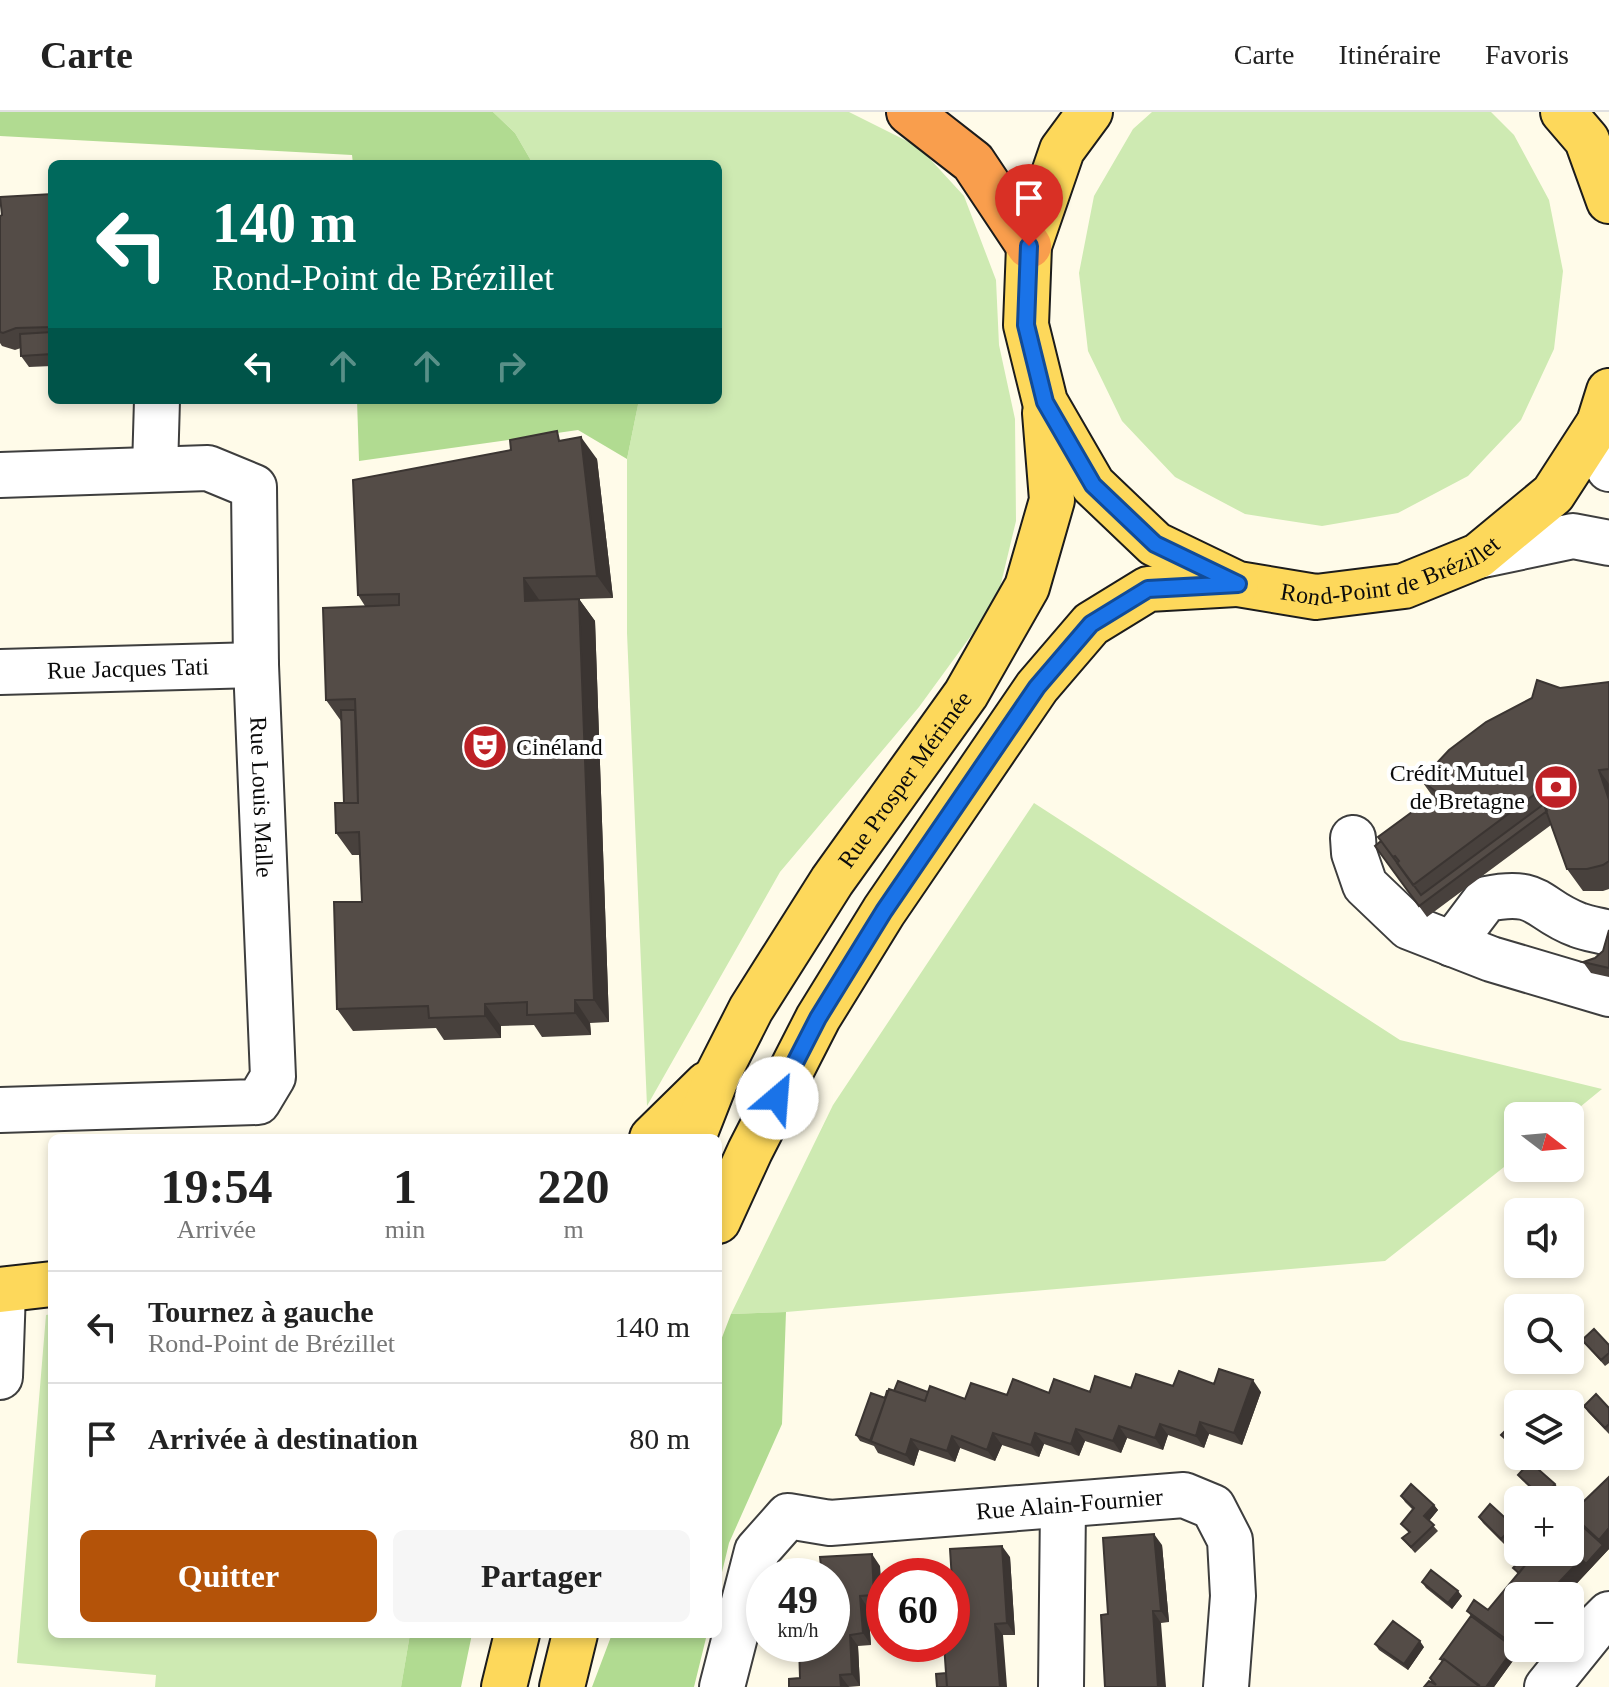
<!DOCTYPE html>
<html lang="fr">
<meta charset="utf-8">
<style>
body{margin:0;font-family:"Times New Roman",serif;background:#f6f6f6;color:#222;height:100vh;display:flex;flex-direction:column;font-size:30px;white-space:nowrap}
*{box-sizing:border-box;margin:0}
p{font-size:26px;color:#767676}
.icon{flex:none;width:44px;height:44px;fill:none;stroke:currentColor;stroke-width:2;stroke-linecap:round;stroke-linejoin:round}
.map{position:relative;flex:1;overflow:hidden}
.sheet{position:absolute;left:48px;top:1022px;width:674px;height:504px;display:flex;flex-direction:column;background:#fff;border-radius:12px;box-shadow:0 4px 12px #0003}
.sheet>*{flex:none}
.banner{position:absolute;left:48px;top:48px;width:674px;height:244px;border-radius:12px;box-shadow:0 4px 12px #0003;background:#00695c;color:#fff;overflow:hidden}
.needle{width:52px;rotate:106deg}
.buttons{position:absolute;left:1504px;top:990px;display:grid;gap:16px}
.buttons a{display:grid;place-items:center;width:80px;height:80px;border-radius:12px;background:#fff;box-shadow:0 4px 12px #0003;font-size:40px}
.speed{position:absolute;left:746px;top:1446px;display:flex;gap:16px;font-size:40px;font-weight:700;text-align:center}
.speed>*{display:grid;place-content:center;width:104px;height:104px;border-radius:50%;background:#fff;box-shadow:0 4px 12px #0003;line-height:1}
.speed small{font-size:20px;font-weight:400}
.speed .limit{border:12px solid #d22;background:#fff;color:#111}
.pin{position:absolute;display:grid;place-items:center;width:68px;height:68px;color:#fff;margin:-82px -34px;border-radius:50% 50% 50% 0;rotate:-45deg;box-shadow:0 0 8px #0007}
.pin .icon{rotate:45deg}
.me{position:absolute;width:88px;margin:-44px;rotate:27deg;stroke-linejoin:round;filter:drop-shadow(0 0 6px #0008)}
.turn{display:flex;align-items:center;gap:28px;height:168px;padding:0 32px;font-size:36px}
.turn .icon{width:104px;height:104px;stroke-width:2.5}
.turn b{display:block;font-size:56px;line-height:68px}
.lanes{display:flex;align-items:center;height:76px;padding:0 32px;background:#0003;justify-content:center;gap:40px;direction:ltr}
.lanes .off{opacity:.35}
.eta{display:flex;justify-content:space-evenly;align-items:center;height:136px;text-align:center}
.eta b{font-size:48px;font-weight:700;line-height:56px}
.cta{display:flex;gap:16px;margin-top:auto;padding:16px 32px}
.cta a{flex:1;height:92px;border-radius:12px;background:#b45309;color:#fff;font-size:32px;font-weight:700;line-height:92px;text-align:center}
.cta a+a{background:#f6f6f6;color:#222}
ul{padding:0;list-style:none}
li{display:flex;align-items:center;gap:24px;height:112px;padding:0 32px;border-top:2px solid #e0e0e0}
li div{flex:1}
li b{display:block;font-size:30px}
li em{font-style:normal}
header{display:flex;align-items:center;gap:48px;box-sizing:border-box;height:112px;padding:0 40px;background:#fff;border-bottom:2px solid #e0e0e0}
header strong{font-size:38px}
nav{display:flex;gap:44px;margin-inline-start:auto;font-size:28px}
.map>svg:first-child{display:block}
</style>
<header>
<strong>Carte</strong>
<nav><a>Carte</a><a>Itinéraire</a><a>Favoris</a></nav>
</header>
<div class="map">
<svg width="1609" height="1575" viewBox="0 0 1609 1575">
<rect width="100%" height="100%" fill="#fffbe9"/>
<path fill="#ceeab2" d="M493,0h356l70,35 45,49 32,84 3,65 16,74 1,102 -19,79 -78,107 -139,165 -133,234 -20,-473v-174l12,-59h79v-236h-185l-18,-31z
M1152,0h339l23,23 35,65 14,71 -9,78 -33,71 -53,56 -70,37 -76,13 -77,-12 -70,-37 -53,-56 -34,-70 -9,-78 15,-77 39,-67z
M1034,691l366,237 202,49 -33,27h-51v40l-133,105 -599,51 -55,2 102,-209z
M52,1202v320h358l-9,53h-246l1,-12 -139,-12 29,-348z"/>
<path fill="#b1db91" d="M0,0h493l22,21 18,31h-180l-1,-9 -352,-19z
M357,288h282l-12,59 -49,-29 -219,31z
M786,1200l-4,112 -53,119 -11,46v-241l13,-34z
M410,1522h62l-11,53h-60z
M612,1522h95l-13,53h-102z"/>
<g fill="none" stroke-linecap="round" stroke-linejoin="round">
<g stroke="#3e3e3e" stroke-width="48">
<g id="minor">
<path d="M1599,311l10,46"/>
<path d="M155,357l2,-69"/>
<path id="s1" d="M0,363l208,-7 46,19 2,178 17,412 -15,25 -258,8"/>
<path d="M1478,444l95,-20 36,7"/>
<path id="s2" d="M0,560l256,-7"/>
<path d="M1353,726l1,15 11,32 44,42 82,32 118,35"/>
<path d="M1452,832l34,-45c56,-11 49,10 92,26 10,4 21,5 31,8"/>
<path d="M0,1265l3,-86"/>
<path id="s3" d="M722,1575l35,-136 31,-35 42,7 354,-28 29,12 17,33 3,56 -7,91"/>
<path d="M1061,1575l2,-181"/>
<path d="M1547,1575l46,-57 16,-16"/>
</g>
</g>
<g stroke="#1c1c1c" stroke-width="48">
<g id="major">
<path id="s4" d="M1090,0l-28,38 -33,96 -3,79 19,77 48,83 62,59 83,40 78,13 88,-11 74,-30 75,-62 46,-71 10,-32"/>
<path d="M1563,0l24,28 22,61"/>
<path d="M652,1026l55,-54"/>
<path id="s5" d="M693,1026l25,-64 33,-65 81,-128 134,-187 61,-107 25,-87 -7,-87"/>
<path d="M718,1109l32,-70 68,-133 66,-107 153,-224 54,-63 57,-35 88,-5"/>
<path d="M0,1178l52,-6"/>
<path d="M504,1575l13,-53"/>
<path d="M562,1575l13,-53"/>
</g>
</g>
<g stroke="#1c1c1c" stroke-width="48">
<path id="highway" d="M909,0l64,50 56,84"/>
</g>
<use href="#minor" stroke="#fff" stroke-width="44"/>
<use href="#major" stroke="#fdd85b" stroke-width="44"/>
<use href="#highway" stroke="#f99e4d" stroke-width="44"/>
</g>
<path fill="#48413d" d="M52,82v172l-23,1 -8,-11v-8l-6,2 -13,-4 -2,-3v-127z
M564,328l33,19 16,139 -34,1 16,22 14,401 -19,1 1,12 -49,2 -8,-12 -33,1v12l-57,2 -8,-12 -83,3 -16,-22 25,-107 -2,-47h-8l-16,-22 8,-30 -3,-82 -15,-21 39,-94 -7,-11z
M1609,570v207l-6,2h-20l-16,-22 -16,-44 -124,92 -52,-71 61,-45 -15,-21 139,-92z
M1609,818v47l-18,-4 -8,-11 12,-4 8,-7z
M1582,1228l27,5v18l-4,3z
M1214,1272l47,8 -19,53 -33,-11 -5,14 -36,-13 -5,15 -36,-12 -6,15 -36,-12 -6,15 -35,-12 -5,13 -37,-12 -7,16 -35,-13 -5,14 -36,-12 -5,16 -36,-13 -4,-7 -14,-5 -4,-6 29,-37 9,-7 34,1 37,7 42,-4 83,-3 41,-4z
M1584,1294l25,2v26l-21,-22z
M1518,1306v30l-2,2 -15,-15z
M1518,1363l41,14 -9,11h-7l-21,-20z
M1609,1365v72l-44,47h-47l4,52 -28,39 -60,-3 8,-23 -2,-2 31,-43 -4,-5 21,-1 30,-36 -5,-6 15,-16h42v-52l13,2z
M1401,1384l33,9 4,5 -9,11 9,10 -23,22 -13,-15 7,-5 -8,-9 12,-14 -8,-8z
M1479,1405l35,9 4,7 -13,12 -22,-22z
M1162,1433l7,77 -8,1 -53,-9z
M820,1445l60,9 2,40 -14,2 3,37 -13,1 2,40 -12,1 -48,-9 32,-34z
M1010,1445l5,78h-12l-57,38 9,-46z
M1422,1470l40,14 -10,13 -26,-21z
M1375,1532l49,3 -16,23 -29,-20z"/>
<path fill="#3b3532" d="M581,325l16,22 16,139 -16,-22z
M524,466l16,23h-15z
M579,487l16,22 14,401 -15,-22z
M1599,658l10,14v16z
M575,888l15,23 1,12 -16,-22z
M485,892l16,22v12l-16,-22z
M1253,1268l8,12 -19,53 -8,-12z
M1200,1310l9,12 -5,14 -8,-12z
M1160,1312l8,11 -5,15 -8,-12z
M1119,1314l8,12 -6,15 -8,-12z
M1076,1317l9,12 -6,15 -8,-12z
M993,1321l9,12 -7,16 -8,-11z
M1035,1321l9,11 -5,13 -8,-12z
M952,1324l8,12 -5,14 -8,-11z
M911,1327l8,11 -5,16 -8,-11z
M1555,1372l4,5 -9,11h-5l-2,-2z
M1434,1393l4,5 -10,12 -4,-6z
M1609,1416v21l-2,2 -42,45h-19l36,-38 21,-13 -4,-5z
M1154,1422l8,11 7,77 -8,-11z
M1002,1434l8,11 5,78 -8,-12z
M872,1442l8,12 2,40 -8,-11z
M1458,1479l4,5 -10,13 -4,-6z
M860,1484l8,12 3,37 -8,-12z
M1153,1499l8,12 5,64h-8z
M995,1512l8,11 4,52h-7z
M1518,1519v17h4l-4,6 -8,-12z
M850,1523l8,11 2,40 -8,-12z
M1420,1529l4,6 -16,23 -4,-6z
M1514,1536l4,6 -24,33h-8z
M840,1563l9,12h-8z"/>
<path fill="#544c47" stroke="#3b3532" stroke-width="2" d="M52,82v133l-36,1 -13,5 -3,-1v-116l2,-1 -2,-18z
M52,220v22l-31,2 -1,-22z
M557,319l2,10 22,-4 16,139 -73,2 1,23 54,-2 15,401h-19v13l-48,2v-13l-42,2v12l-56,2 -1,-12 -91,3 -3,-107h28l-3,-70 -23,1 -1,-30h23l-1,-53 -2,-51 -29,1 -3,-92 76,-3v-11l-41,1 -5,-115 158,-30 -1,-10z
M1537,568l23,8 49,-6v87l-10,1 10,30v61l-6,4 -16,4h-20l-28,-78 -126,94 -16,-22 2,-2 -4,-5 -2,1 -15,-20 53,-39 4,4 5,-7 -19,-15 28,-30 37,-28 46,-24z
M341,598h14l3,93h-14z
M1544,692l3,7 -128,95 -44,-60 6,-5 40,54z
M1609,818v38l-26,-6 12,-4 8,-7z
M1594,1217l15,16v8l-8,7 -19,-20z
M1219,1257l34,11 -19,53 -34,-11 -4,14 -36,-12 -5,14 -36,-12 -6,15 -37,-12 -5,15 -36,-11 -4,12 -38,-12 -6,17 -35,-14 -5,15 -36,-12 -5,16 -36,-14 19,-52 36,12 5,-15 35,13 6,-16 36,12 6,-16 36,14 5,-14 36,13 5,-16 36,12 5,-14 37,12 6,-15 35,13z
M898,1269l30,11 -3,9 -31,-10z
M887,1279h1l-17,50 -15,-6 15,-42 14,5z
M1596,1282l13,14v16l-4,4 -21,-22z
M1518,1306v20l-6,7 -11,-10z
M1530,1350l25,22 -12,14 -25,-23z
M1609,1365v51l-10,12 -29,-27v-13h-6l9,-9 10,11z
M1411,1372l23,21 -10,11 10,9 -23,22 -9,-9 8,-6 -9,-8 13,-16 -13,-12z
M1490,1392l24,22 -13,13 -22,-22z
M1570,1403l33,30 -17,19 -16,-17z
M1154,1422l7,77h-8l5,76h-53l-4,-72 7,-1 -5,-76z
M1002,1434l5,77 -12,1 5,63h-53l-3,-43h8v-17h3l-5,-78z
M1570,1435l12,11 -36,38 -3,-3 -2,3h-23v35l-8,11 -43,-31 7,-11 14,10 48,-58h34z
M1528,1440h6l1,1 -16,20 -6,-5z
M872,1442l2,41 -14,1 3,37 -13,2 2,39 -12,1 1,12h-52v-8l11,-1 -1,-34h33v-68h-10l-2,-19z
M1431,1458l27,21 -10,12 -26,-21z
M1471,1504l43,32 -28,39h-6l-36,-28 -1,1 -3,-1z
M1393,1509l27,20 -16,23 -29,-20z
M1444,1547l35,26 -2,2h-53l5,-6 7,4 -6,-7z
M946,1561l1,14h-10l-1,-13z"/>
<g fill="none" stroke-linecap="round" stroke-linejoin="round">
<g stroke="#114b97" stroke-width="20">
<path id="route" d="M777,986l41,-80 66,-107 153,-224 54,-63 57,-35 90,-5 -83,-40 -62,-59 -48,-83 -19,-77 3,-79"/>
</g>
<use href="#route" stroke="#1a73e8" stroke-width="14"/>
</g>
<defs>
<g id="theatre-disc" transform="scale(2.3)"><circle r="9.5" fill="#be2025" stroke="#fff"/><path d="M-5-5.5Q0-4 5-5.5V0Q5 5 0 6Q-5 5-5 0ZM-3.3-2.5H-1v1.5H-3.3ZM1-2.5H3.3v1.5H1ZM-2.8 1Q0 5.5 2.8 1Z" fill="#fff"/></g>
<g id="bank-disc" transform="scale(2.3)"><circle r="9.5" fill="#be2025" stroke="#fff"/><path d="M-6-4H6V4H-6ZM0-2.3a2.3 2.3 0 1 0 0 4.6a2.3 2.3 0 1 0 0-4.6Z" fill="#fff"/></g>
</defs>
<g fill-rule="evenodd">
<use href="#theatre-disc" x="485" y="635"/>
<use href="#bank-disc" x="1556" y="675"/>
</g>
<g text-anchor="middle" stroke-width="8" stroke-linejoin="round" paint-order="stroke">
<g font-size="24" fill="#0b0b0b" stroke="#fff">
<text dy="8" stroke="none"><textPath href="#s4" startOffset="738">Rond-Point de Brézillet</textPath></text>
<text dy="8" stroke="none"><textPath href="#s2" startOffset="128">Rue Jacques Tati</textPath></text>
<text dy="8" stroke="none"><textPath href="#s5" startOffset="418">Rue Prosper Mérimée</textPath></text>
<text dy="8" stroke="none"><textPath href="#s1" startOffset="568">Rue Louis Malle</textPath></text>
<text dy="8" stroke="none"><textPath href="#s3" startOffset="470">Rue Alain-Fournier</textPath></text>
</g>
<g font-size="24" fill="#0b0b0b" stroke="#fff" text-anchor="start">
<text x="516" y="643">Cinéland</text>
<text x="1525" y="669" text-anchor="end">Crédit Mutuel<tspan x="1525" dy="28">de Bretagne</tspan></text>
</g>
</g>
</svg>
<div class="buttons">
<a><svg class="needle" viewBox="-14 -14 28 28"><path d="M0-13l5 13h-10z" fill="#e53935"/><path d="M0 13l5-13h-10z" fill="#767676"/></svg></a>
<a><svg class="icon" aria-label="sound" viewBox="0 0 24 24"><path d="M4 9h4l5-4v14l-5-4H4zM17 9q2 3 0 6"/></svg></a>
<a><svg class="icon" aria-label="search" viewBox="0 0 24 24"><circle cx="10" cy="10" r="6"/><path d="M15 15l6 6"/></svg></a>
<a><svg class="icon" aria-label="layers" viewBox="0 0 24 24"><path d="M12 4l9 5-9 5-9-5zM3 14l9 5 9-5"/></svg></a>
<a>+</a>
<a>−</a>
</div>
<div class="speed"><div>49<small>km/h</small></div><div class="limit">60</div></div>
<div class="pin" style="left:1029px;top:134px;background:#d93025"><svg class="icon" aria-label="arrive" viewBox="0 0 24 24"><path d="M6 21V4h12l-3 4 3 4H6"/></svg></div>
<svg class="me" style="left:777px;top:986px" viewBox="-20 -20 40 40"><circle r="19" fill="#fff"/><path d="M0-13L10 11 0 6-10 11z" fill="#1a73e8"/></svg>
<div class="banner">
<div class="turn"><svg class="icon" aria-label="left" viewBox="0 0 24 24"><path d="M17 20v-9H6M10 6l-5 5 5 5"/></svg><div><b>140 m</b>Rond-Point de Brézillet</div></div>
<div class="lanes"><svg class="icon" aria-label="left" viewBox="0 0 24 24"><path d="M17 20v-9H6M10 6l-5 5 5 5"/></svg><svg class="icon off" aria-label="ahead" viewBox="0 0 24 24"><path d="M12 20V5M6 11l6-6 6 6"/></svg><svg class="icon off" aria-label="ahead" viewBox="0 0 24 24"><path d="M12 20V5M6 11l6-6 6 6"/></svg><svg class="icon off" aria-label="right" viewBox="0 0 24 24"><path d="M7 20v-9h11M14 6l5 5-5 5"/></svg></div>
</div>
<section class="sheet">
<div class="eta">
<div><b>19:54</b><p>Arrivée</p></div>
<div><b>1</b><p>min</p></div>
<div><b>220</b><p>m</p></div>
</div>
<ul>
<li><svg class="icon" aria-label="left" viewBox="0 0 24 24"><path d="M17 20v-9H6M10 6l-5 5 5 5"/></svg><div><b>Tournez à gauche</b><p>Rond-Point de Brézillet</p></div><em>140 m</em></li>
<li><svg class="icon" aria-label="arrive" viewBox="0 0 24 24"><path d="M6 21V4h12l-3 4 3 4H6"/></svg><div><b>Arrivée à destination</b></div><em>80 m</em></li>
</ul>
<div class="cta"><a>Quitter</a><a>Partager</a></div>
</section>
</div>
